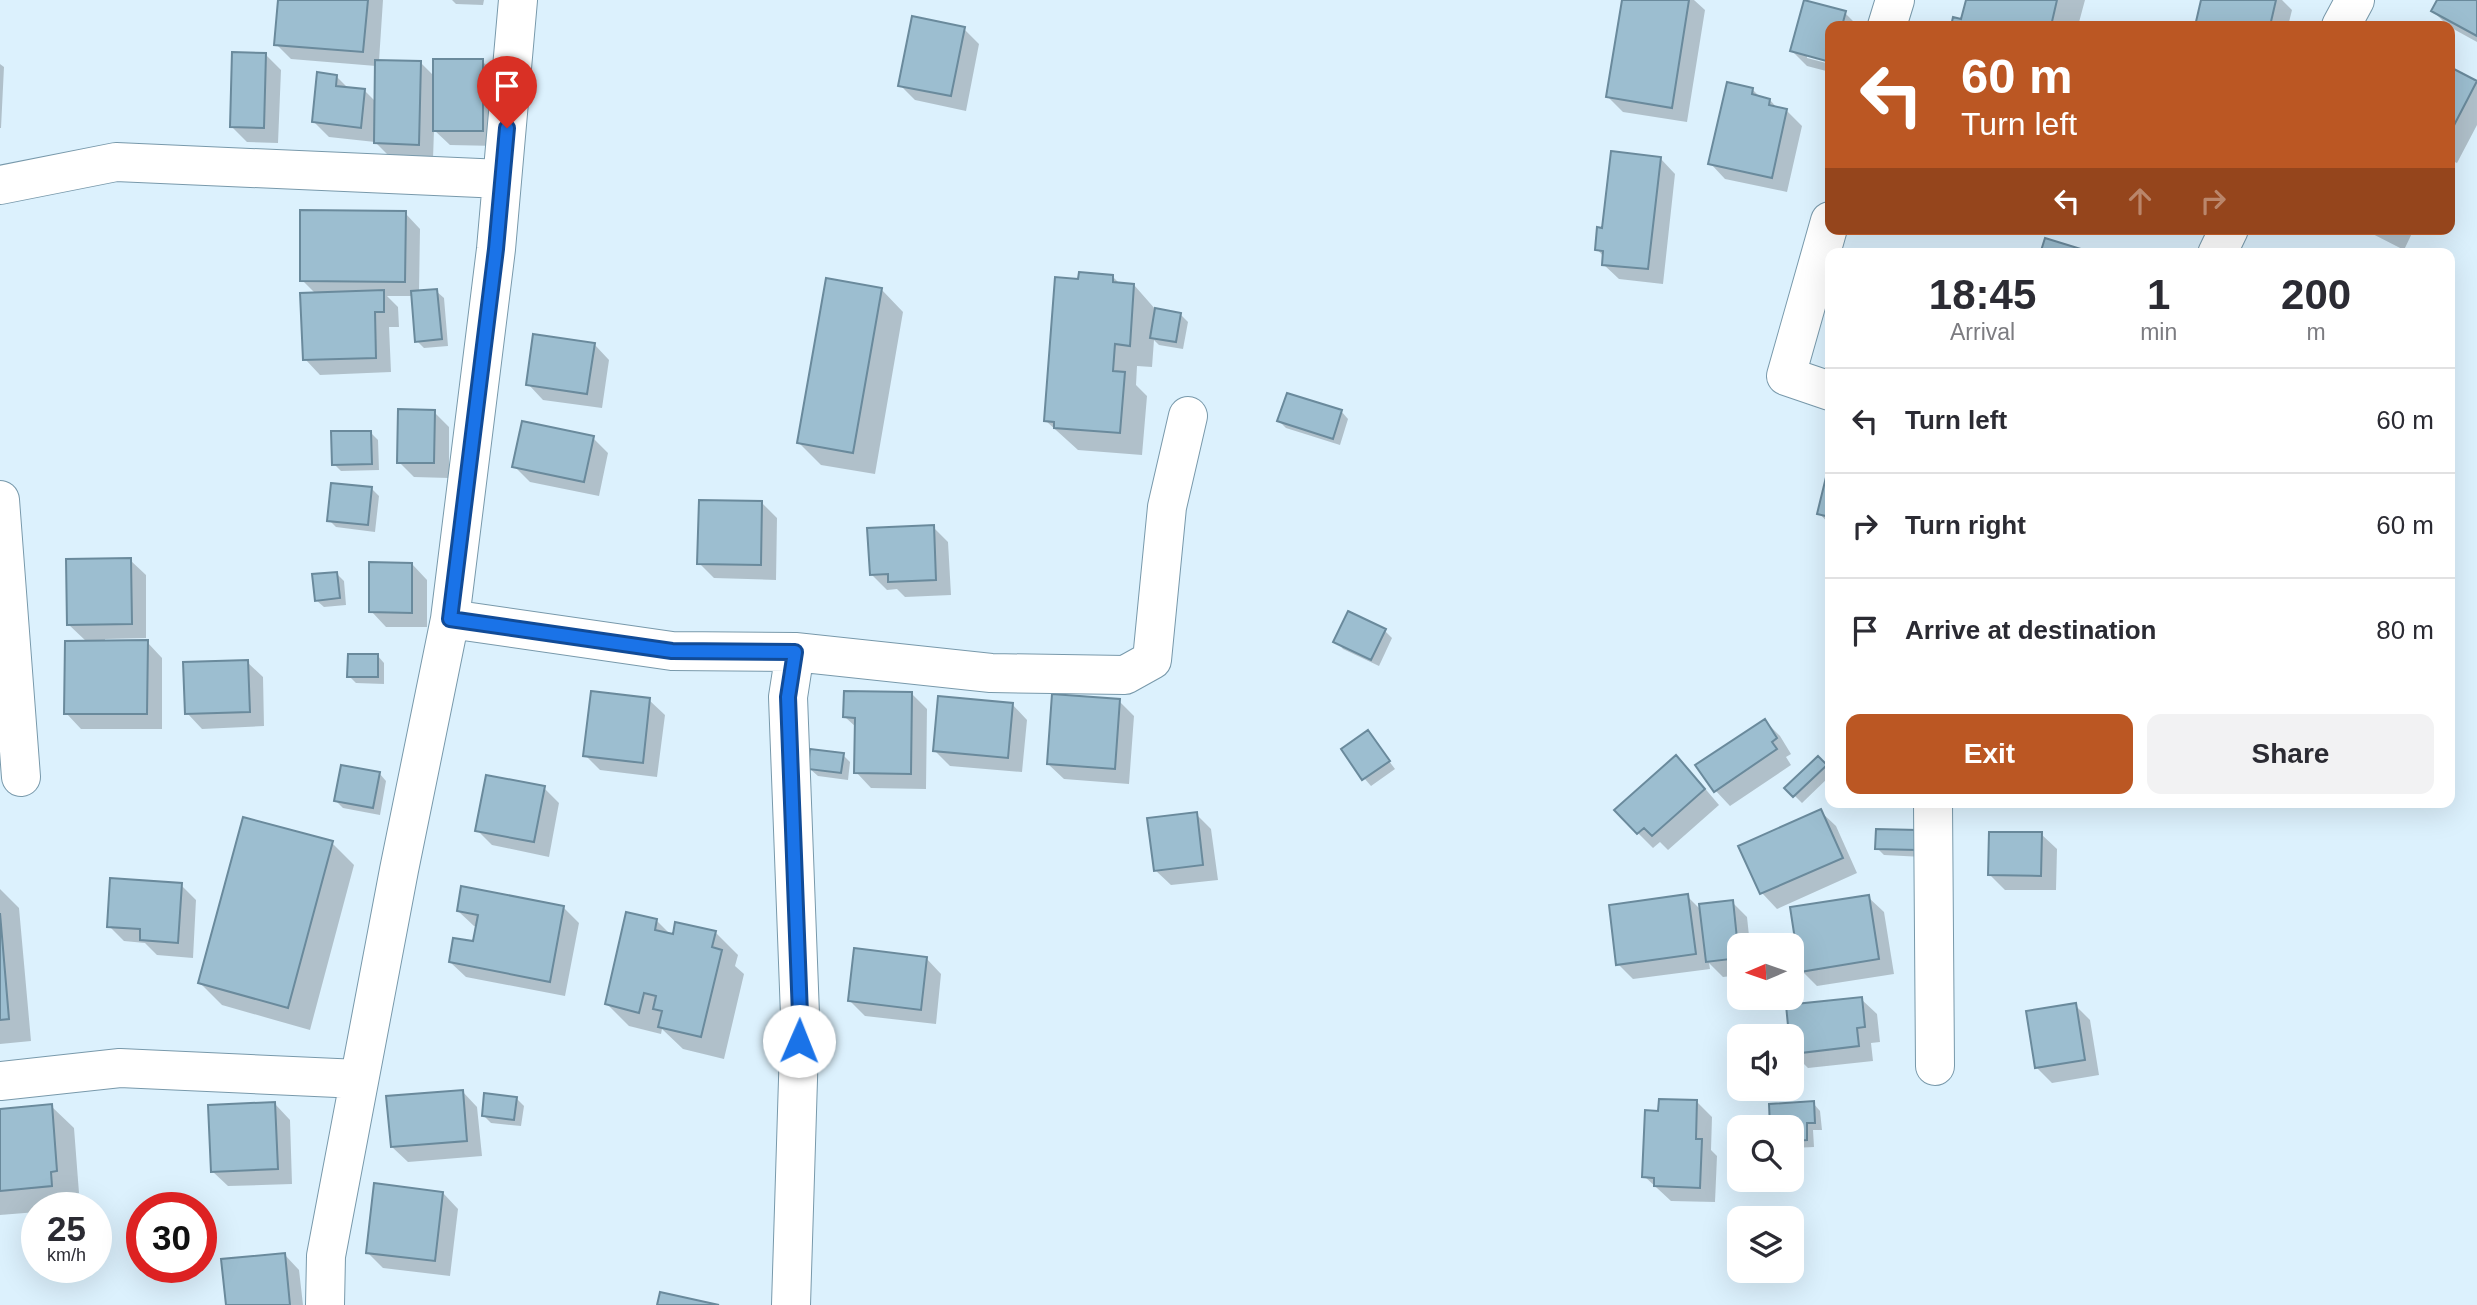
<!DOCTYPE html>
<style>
body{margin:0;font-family:Arial,sans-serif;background:#f2f2f3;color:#2b2b33;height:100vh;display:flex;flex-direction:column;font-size:26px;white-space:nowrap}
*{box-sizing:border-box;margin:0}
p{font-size:23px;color:#7c7c81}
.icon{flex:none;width:38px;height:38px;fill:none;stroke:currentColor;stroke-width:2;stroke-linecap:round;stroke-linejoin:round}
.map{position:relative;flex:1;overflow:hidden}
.panel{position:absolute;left:1825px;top:248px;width:630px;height:560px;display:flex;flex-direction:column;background:#fff;border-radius:14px;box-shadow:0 7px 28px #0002}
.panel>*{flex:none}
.guide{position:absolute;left:1825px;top:21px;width:630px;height:214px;border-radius:14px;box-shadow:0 7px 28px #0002;background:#bb5723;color:#fff;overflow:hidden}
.needle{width:46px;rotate:268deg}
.controls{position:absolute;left:1727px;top:933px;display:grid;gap:14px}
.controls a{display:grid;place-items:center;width:77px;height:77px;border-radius:14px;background:#fff;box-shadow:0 7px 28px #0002;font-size:35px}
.speed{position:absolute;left:21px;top:1192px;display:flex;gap:14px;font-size:35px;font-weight:700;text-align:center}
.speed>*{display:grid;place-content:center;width:91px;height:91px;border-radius:50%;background:#fff;box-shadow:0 7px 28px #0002;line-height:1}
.speed small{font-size:18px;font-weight:400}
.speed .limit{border:10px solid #d22;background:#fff;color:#111}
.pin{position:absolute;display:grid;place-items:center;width:60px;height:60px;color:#fff;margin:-72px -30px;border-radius:50% 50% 50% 0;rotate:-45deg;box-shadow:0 0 7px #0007}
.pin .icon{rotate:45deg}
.me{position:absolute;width:77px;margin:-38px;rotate:1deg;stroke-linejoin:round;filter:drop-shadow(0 0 5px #0008)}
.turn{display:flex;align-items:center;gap:24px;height:147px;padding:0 21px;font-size:32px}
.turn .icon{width:91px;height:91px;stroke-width:2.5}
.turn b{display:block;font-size:49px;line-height:60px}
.lanes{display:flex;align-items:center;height:66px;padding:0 21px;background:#0003;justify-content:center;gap:35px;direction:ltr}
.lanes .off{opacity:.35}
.eta{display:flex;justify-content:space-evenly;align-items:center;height:119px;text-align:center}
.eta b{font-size:42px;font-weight:800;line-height:49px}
.action{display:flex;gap:14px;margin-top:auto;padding:14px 21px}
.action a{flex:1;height:80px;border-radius:14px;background:#bb5723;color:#fff;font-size:28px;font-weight:800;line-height:80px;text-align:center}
.action a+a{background:#f2f2f3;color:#2b2b33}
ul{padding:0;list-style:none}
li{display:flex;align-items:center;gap:21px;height:105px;padding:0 21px;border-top:2px solid #e1e1e2}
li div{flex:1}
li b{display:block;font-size:26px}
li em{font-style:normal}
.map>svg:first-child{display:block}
</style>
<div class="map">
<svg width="2477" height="1305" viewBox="0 0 2477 1305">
<rect width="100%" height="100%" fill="#dcf1fd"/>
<path fill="#0003" d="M279,0h104l-4,61 41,1 15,15 47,-16 15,15v70l-47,-1 -16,-15 -1,29 -42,-1 -16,-16 -46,-5 -15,-15 22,-46 13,13 16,2 11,11v-36l-85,-7 -15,-15z
M452,0h32l-1,5 -27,-1z
M1623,0h71l11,10 -18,112 -64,-10 -15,-15z
M1968,0h117l-7,26h-125l1,-7 8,2z
M2202,0h80l10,10 -4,16h-90z
M2439,0h38v42l-29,-16 -15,-15z
M1845,13l13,13h-28v34l-23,-6v4l23,6v8l-23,-6 -16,-16z
M964,29l15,15 -13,67 -51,-11 -15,-15z
M266,55l15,15 -3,73 -31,-1 -15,-15z
M0,64l4,3 -3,61h-1z
M2450,69l27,14v42l-20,38 -7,-3z
M1752,89l9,9 9,2 8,9 9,2 15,15 -15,66 -62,-13 -15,-16z
M1660,158l15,16 -12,110 -44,-5 -16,-15 1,-7 -7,-8 7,-19z
M405,213l15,16 -1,63 17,-1 8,7 4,48 -24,2 -7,-7 -4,-45h-26l11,11 1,20h-10l2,45 -71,3 -15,-16 11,-65 -14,-14z
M2363,229h51l-10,21z
M1113,277l7,7 14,1 22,25 24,4 8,8 -5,27 -24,-4 -5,-5 -2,27 -15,-1 -1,19 11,11 -5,59 -64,-5 -32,-29 34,-140z
M881,289l22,23 -28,162 -54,-9 -22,-22z
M594,344l15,16 -7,48 -59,-8 -15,-16z
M1341,411l7,8 -8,26 -54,-17 -7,-7z
M434,412l15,15v51l-35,-1 -15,-15z
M370,432l8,8 1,30 -38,1 -7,-7z
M593,438l15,15 -9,43 -69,-14 -16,-16z
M1829,472h1v53l-11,-12z
M372,489l7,7 -4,36 -39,-5 -7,-7z
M762,503l15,15 -1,62 -62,-2 -15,-15z
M933,527l15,15 3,53 -46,2 -8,-8 -10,1 -16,-16z
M130,560l16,15v63l-41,1v3h42l15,16v71h-81l-15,-16 21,-71 -19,-18z
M412,564l15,16v47h-41l-15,-16z
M337,574l7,7 2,24 -22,2 -8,-7z
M1385,631l7,7 -13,28 -36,-17 -7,-8z
M377,655l7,8v21l-28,-1 -7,-7z
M247,662l16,15 1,49 -62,3 -15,-16z
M912,694l15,15 -1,80 -55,-1 -15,-16 1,-44 -12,-11z
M649,700l16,15 -8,62 -57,-7 -15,-15z
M1119,701l15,15 -5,68 -65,-5 -16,-15z
M1012,704l15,16 -5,52 -72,-6 -15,-15z
M1765,721l15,15 11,18 -5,3 5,8 -61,41 -15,-16z
M1368,733l27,36 -24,17 -7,-8z
M843,755l7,7 -2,18 -30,-4 -8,-7z
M1818,758l12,13v5l-28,27 -15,-15z
M1691,772l28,33 -51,45 -8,-8 -7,6 -15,-15z
M379,773l7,8 -6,34 -37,-7 -7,-7z
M544,788l15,15 -10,54 -57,-12 -15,-15z
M1820,811l16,15 21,47 -80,36 -15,-16 -21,-47z
M1196,814l15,15 7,51 -47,5 -16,-15z
M1916,832l7,25 -39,-2 -7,-7z
M2041,834l16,15 -1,41h-51l-15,-15z
M332,843l22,22 -44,165 -88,-25 -22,-22z
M181,885l15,15 -3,58 -36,-3 -12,-12 -21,-2 -15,-15z
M0,889l19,19 12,133 -31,3z
M1687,896l15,15 30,-9 15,15 3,28h-10v30l-17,2 -14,-14 1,6 -77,10 -15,-15z
M1868,897l16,15 10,62 -77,12 -15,-15z
M564,908l15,15 -14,73 -99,-19 -16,-15 24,-18 4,-17 -4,-1 -16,-15z
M656,920l18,18 41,-6 23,23 -3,11 9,8 -20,85 -41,-10 -21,-20 -1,5 -32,-8 -22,-22z
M926,958l15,16 -5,50 -71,-8 -15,-15z
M1861,999l16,15 3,28 -9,1 2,18 -65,7 -15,-15 -2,-17z
M2075,1005l15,15 9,55 -47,8 -15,-15z
M462,1091l15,16 5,49 -74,6 -16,-15z
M516,1098l8,8 -3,20 -30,-3 -8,-8z
M1697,1102l15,15 -1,33 6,6 -2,46 -44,-1 -27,-25 16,-64z
M1813,1103l7,8 2,19h-9l1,17 -22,1v-21h-20z
M275,1104l15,16 2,64 -64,2 -16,-15z
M51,1106l23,22 5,65 -7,1 1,14h-36v4l-37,3v-105z
M443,1193l15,16 -8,67 -67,-8 -15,-15z
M284,1254l15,16 4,35h-76z"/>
<path fill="#9cbed0" stroke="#6a8a9c" stroke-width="2" d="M278,0h90l-5,52 -89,-7z
M1622,0h67l-17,108 -66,-11z
M1804,0l42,11 -4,15h-12v36l-40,-11z
M1966,0h91l-6,26h-100l2,-9 8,2z
M2201,0h75l-6,26h-75z
M2437,0h40v36l-46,-25z
M912,16l53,11 -14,69 -53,-10z
M232,52l34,1 -2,75 -34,-1z
M433,59h50v72h-50z
M375,60l46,1 -2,84 -45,-2z
M2450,67l27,14 -27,52z
M317,72l20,3 -1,11 29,3 -4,39 -49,-6z
M1727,82l26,6 -1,6 18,5 -1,6 18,4 -15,69 -64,-14z
M1611,151l50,6 -13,112 -46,-4 1,-14 -8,-1 2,-23 5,1z
M300,210l106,1 -1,71 -105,-1z
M2045,238l52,16h-57z
M1079,272l34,3v7l21,2 -4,62 -15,-2 -2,27 12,1 -5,61 -66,-5v-6l-10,-1 11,-144 23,2z
M826,278l56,10 -29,165 -56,-10z
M437,289l5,50 -27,3 -4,-51z
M384,290v22h-9l1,46 -73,2 -3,-67z
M1155,308l26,5 -5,29 -26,-4z
M533,334l62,9 -8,51 -61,-9z
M1287,393l55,17 -9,29 -56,-18z
M398,409l37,1 -1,53h-37z
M522,421l72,15 -10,46 -72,-15z
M331,431h40l1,33 -40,1z
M1828,469l2,1v47l-13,-3z
M331,483l41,4 -4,38 -41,-4z
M699,500l63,1 -1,64 -64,-1z
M934,525l2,55 -48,2v-8l-18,1 -3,-47z
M131,558l1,66 -65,1 -1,-66z
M369,562l43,1v50l-43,-1z
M337,572l3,26 -25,3 -3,-27z
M1348,611l38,18 -15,31 -38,-18z
M148,640l-1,74h-83l1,-73z
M348,654h30v23h-31z
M248,660l2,52 -65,2 -2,-52z
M591,691l59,7 -7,65 -60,-7z
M844,691l68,1 -1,82 -57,-1 1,-55 -12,-1z
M1052,694l68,5 -5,70 -68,-5z
M938,696l75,7 -5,55 -75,-7z
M1765,719l12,19 -5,4 5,7 -63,43 -19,-27z
M1368,730l22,31 -28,19 -21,-31z
M810,749l34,4 -3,20 -33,-4z
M1676,755l29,34 -53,47 -8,-8 -7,6 -23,-24z
M1818,756l9,9 -34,32 -9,-9z
M341,765l39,7 -7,36 -39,-7z
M486,775l59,11 -11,56 -59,-11z
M1821,809l22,49 -83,36 -22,-48z
M1197,812l6,53 -49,6 -7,-53z
M243,817l90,24 -45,167 -90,-25z
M1876,829l41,1v20l-42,-1z
M1989,832h53l-1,44 -53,-1z
M110,878l72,5 -4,60 -38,-3v-11l-33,-2z
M461,886l103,20 -14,76 -101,-20 4,-24 20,3 5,-26 -21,-4z
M1688,894l8,60 -80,11 -7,-60z
M1869,895l10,64 -79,13 -10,-65z
M1733,900l6,58 -33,4 -7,-58z
M626,912l31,7 -2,11 18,4 2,-12 41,9 -4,16 10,3 -21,87 -43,-10 4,-16 -9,-2 3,-13 -12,-3 -5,20 -34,-9z
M0,913l9,106 -9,1z
M854,948l73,9 -6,53 -73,-9z
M1862,997l3,30 -8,1 2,18 -67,8v-18h-3l-3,-31z
M2076,1003l9,57 -50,8 -9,-57z
M463,1090l4,51 -76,6 -5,-51z
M484,1093l33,4 -3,23 -32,-4z
M1659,1099l38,1 -1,39h6l-2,49 -46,-2v-8l-12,-1 3,-67 13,1z
M1814,1101l1,22h-8v17l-15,1v-14h-22l-1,-23z
M275,1102l3,67 -67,3 -3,-67z
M52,1104l5,67 -6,1 1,14 -52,5v-82z
M374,1183l69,9 -8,69 -69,-8z
M285,1253l5,52h-64l-5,-46z
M660,1292l59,13h-62z"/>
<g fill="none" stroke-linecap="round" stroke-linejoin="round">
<g stroke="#7899ab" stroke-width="40">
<path id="minor" d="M1887,26l8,-26
M2341,26l14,-26
M0,185l116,-23 386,17
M1830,221l-44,155 44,15
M2217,254l12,-25
M0,500l21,277
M450,619l222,32 123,1 196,21 134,2 27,-15 15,-153 21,-91
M1933,803l2,263
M0,1081l120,-13 239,11
M325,1305l1,-49 73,-386 51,-251 46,-370 22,-249
M791,1305l9,-290 -12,-318 7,-45"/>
</g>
<use href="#minor" stroke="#fff" stroke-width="38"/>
</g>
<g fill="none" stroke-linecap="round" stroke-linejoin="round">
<g stroke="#114b97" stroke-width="18">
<path id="route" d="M507,128l-11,121 -46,370 222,32 123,1 -7,45 12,318 -1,26"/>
</g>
<use href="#route" stroke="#1a73e8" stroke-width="12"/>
</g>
</svg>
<div class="controls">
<a><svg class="needle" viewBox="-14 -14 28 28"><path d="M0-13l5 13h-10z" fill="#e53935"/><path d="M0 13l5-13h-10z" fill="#7c7c81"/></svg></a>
<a><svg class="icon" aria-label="sound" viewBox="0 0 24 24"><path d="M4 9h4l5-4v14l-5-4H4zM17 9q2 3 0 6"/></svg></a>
<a><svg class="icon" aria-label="search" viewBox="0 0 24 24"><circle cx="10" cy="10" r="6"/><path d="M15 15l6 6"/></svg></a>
<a><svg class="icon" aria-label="layers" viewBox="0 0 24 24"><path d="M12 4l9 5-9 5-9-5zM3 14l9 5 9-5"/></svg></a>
</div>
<div class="speed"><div>25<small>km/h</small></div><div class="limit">30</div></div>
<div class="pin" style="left:507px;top:128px;background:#d93025"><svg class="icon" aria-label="arrive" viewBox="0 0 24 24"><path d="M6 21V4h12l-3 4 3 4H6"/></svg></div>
<svg class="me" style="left:799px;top:1041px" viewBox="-20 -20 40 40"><circle r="19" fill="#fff"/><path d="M0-13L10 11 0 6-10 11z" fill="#1a73e8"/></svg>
<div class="guide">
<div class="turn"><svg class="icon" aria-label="left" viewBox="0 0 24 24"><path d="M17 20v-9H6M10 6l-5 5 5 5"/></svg><div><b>60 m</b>Turn left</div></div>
<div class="lanes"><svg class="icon" aria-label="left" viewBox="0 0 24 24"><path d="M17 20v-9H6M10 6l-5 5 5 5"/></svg><svg class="icon off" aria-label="ahead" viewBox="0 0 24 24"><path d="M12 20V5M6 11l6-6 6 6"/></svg><svg class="icon off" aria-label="right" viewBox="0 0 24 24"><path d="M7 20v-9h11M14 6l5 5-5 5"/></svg></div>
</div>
<section class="panel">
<div class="eta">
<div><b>18:45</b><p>Arrival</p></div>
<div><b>1</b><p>min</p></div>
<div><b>200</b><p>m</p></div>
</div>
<ul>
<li><svg class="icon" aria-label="left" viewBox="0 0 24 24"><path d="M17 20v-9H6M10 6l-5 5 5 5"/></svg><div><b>Turn left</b></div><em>60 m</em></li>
<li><svg class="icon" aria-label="right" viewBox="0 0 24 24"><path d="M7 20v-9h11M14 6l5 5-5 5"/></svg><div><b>Turn right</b></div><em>60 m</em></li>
<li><svg class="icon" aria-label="arrive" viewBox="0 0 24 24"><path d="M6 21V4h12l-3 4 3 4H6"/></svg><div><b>Arrive at destination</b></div><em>80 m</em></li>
</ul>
<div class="action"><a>Exit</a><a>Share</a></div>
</section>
</div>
